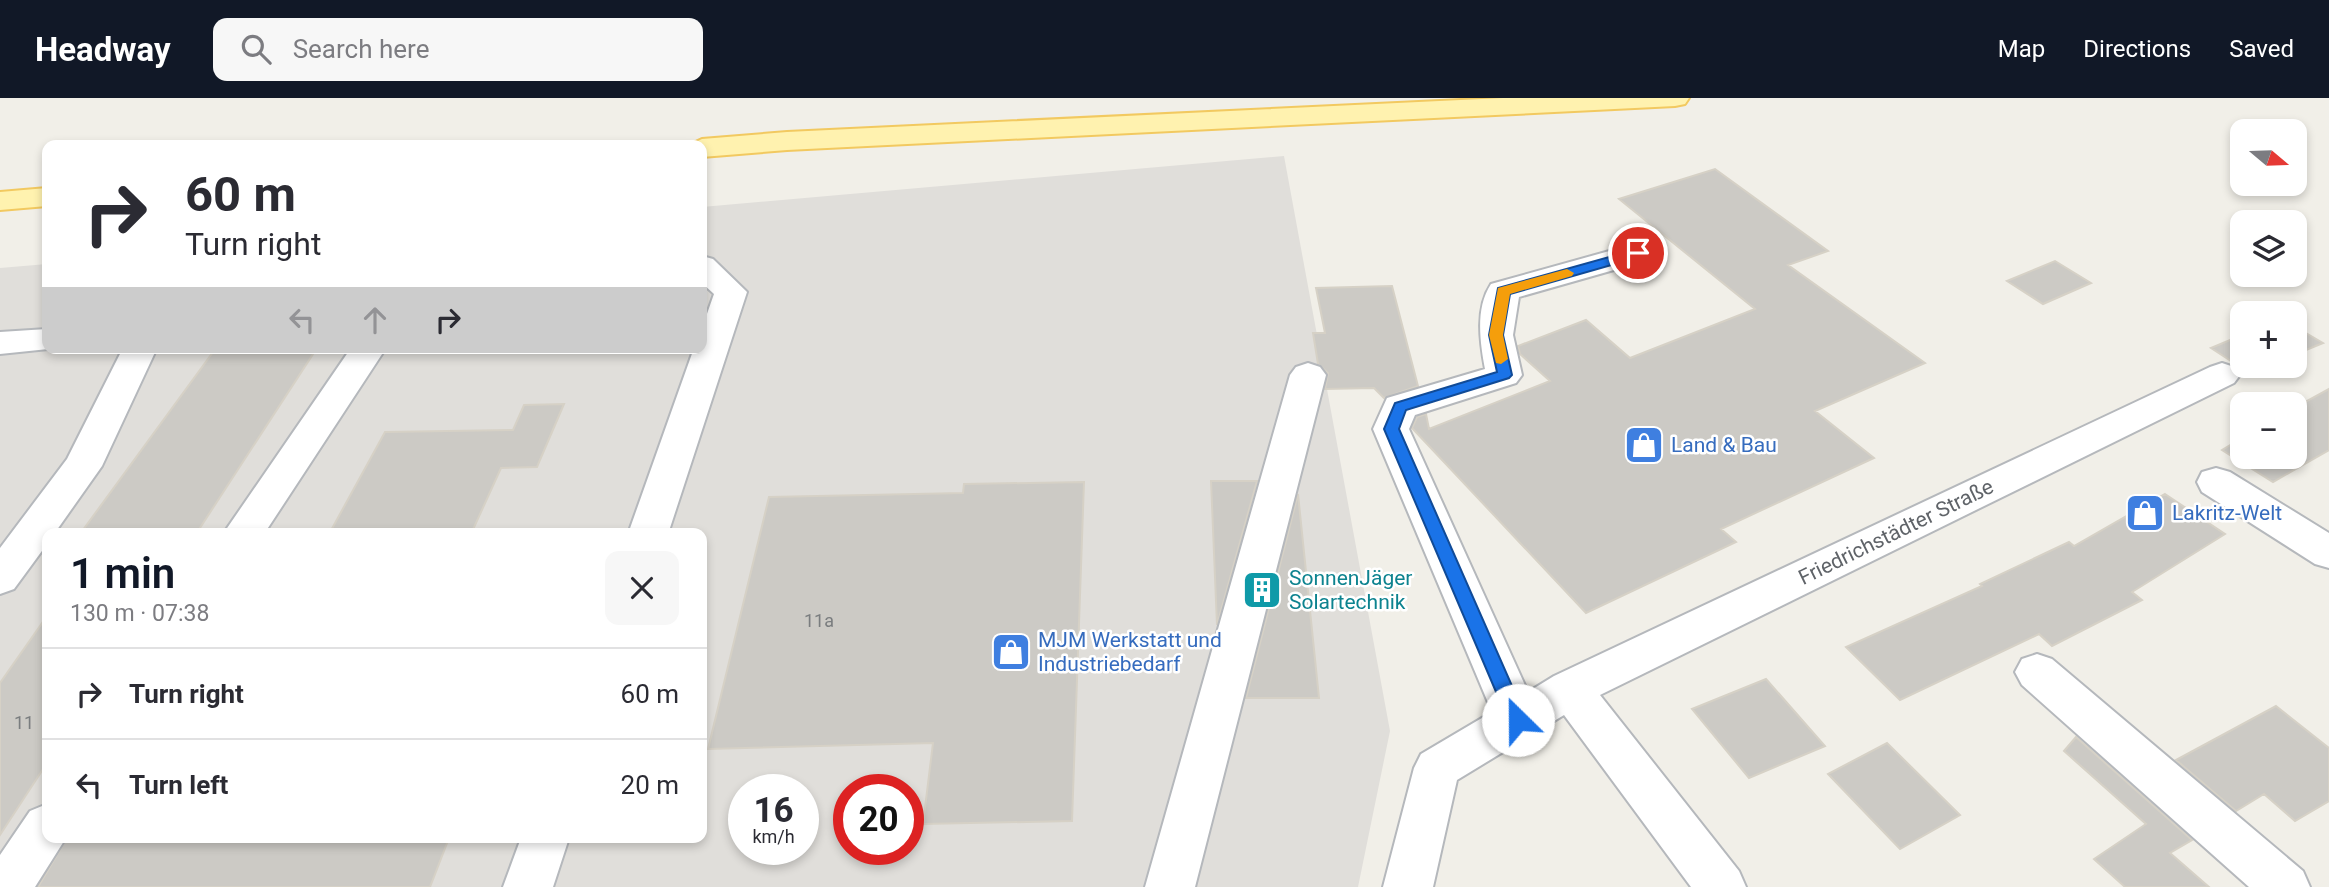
<!DOCTYPE html>
<meta charset="utf-8">
<style>
body{margin:0;font-family:Roboto,sans-serif;background:#f7f7f7;color:#2b2b33;height:100vh;display:flex;flex-direction:column;font-size:26px;white-space:nowrap}
*{box-sizing:border-box;margin:0}
p{font-size:23px;color:#7c7c81}
.icon{flex:none;width:38px;height:38px;fill:none;stroke:currentColor;stroke-width:2;stroke-linecap:round;stroke-linejoin:round}
.map{position:relative;flex:1;overflow:hidden}
.sheet{position:absolute;left:42px;top:430px;width:665px;height:315px;display:flex;flex-direction:column;background:#fff;border-radius:14px;box-shadow:0 4px 10px #0003}
.sheet>*{flex:none}
.top-card{position:absolute;left:42px;top:42px;width:665px;height:214px;border-radius:14px;box-shadow:0 4px 10px #0003;background:#fff;color:#2b2b33;overflow:hidden}
.needle{width:46px;rotate:109deg}
.controls{position:absolute;left:2230px;top:21px;display:grid;gap:14px}
.controls a{display:grid;place-items:center;width:77px;height:77px;border-radius:14px;background:#fff;box-shadow:0 4px 10px #0003;font-size:35px}
.speed{position:absolute;left:728px;top:676px;display:flex;gap:14px;font-size:35px;font-weight:700;text-align:center}
.speed>*{display:grid;place-content:center;width:91px;height:91px;border-radius:50%;background:#fff;box-shadow:0 4px 10px #0003;line-height:1}
.speed small{font-size:18px;font-weight:400}
.speed .limit{border:10px solid #d22;background:#fff;color:#111}
.pin{position:absolute;display:grid;place-items:center;width:60px;height:60px;color:#fff;margin:-30px;border:4px solid #fff;border-radius:50%;box-shadow:0 2px 7px #0007}
.me{position:absolute;width:77px;margin:-38px;rotate:337deg;stroke-linejoin:round;filter:drop-shadow(0 0 5px #0008)}
.turn{display:flex;align-items:center;gap:24px;height:147px;padding:0 28px;font-size:32px}
.turn .icon{width:91px;height:91px;stroke-width:2.5}
.turn b{display:block;font-size:49px;line-height:60px}
.lanes{display:flex;align-items:center;height:66px;padding:0 28px;background:#0003;justify-content:center;gap:35px;direction:ltr}
.lanes .off{opacity:.35}
.round{display:grid;place-items:center;flex:none;width:74px;height:74px;border-radius:14px;background:#f7f7f7}
.summary{display:flex;align-items:center;justify-content:space-between;height:119px;padding:0 28px}
h1{font-size:42px;font-weight:600;line-height:52px;color:#111827}
ul{padding:0;list-style:none}
li{display:flex;align-items:center;gap:21px;height:91px;padding:0 28px;border-top:2px solid #e1e1e2}
li div{flex:1}
li b{display:block;font-size:26px}
li em{font-style:normal}
header{display:flex;align-items:center;gap:42px;box-sizing:border-box;height:98px;padding:0 35px;background:#111827;color:#fff}
header strong{font-size:33px}
nav{display:flex;gap:38px;margin-inline-start:auto;font-size:24px}
.search{width:490px;height:63px;background:#f7f7f7;display:flex;align-items:center;gap:18px;box-sizing:border-box;padding:0 24px;border-radius:14px;color:#7c7c81;font-size:26px}
.map>svg:first-child{display:block}
</style>
<header>
<strong>Headway</strong>
<div class="search"><svg class="icon" aria-label="search" viewBox="0 0 24 24"><circle cx="10" cy="10" r="6"/><path d="M15 15l6 6"/></svg>Search here</div>
<nav><a>Map</a><a>Directions</a><a>Saved</a></nav>
</header>
<div class="map">
<svg width="2329" height="789" viewBox="0 0 2329 789">
<rect width="100%" height="100%" fill="#f1efe8"/>
<path fill="#e0deda" fill-rule="evenodd" d="M1284,58l106,575 -32,156h-1358v-619l47,-4v84h655v-141zM47,436h655v304h-655zM744,691h59v60h-59zM849,691h59v60h-59z"/>
<path fill="#cccac5" stroke="#d6d1c6" stroke-width="2" d="M1715,71l113,82 -40,14 137,98 -110,48 59,47 -153,71 15,13 -150,71 -174,-185 5,-11 9,-3 3,15 121,-48 -30,-27 -2,-8 68,-26 44,38 125,-49 -136,-110z
M2055,163l36,22 -48,21 -36,-23z
M1392,188l26,100 -34,12 -10,-10 -49,1 3,-16 -10,-9 -5,-31h12l-9,-45z
M2294,228l29,17 -29,12z
M2242,237v31h27l-18,8 -40,-26z
M216,250h101l-121,186h-116z
M2329,291v61l-56,32 -51,-32 20,-12v19h52v-49z
M564,306l-27,63 -36,1 -30,66h-142l56,-102 128,-2 11,-25z
M1211,383h46l-40,144z
M1084,384l-12,339 -149,3 10,-81 -225,6 61,-252 194,-4 1,-9z
M1298,396l21,204h-73z
M2165,396l60,40 -93,58 10,8 -90,46 -13,-12 -139,66 -54,-53 136,-61 -2,-2 89,-42 5,4z
M47,518v147l-47,72v-152z
M1766,581l59,67 -76,32 -57,-69z
M2276,608l53,42v53l-34,20 -31,-27 -28,17 -60,-51z
M2076,639l116,103 -22,13 39,34h-84l-31,-28 52,-35 -82,-73z
M1887,645l73,72 -60,34 -72,-75z
M67,740h382l-19,49h-392z"/>
<g fill="none" stroke-linecap="round" stroke-linejoin="round">
<g stroke="#b5b8bc" stroke-width="4">
<path id="minor" d="M1638,145l11,3 5,7 -5,7 -130,37 -6,38 9,40 -6,8 -101,32 -6,14 119,263 26,-16 656,-309 12,-4 12,4 6,8 -6,8 -634,312 139,176 7,16h-55l-127,-172 -107,65 -24,107h-50l31,-119 7,-14 71,-42 -119,-283 14,-31 98,-29c-5,-27 -10,-61 6,-85z
M702,158l11,3 34,33 -79,242h-40l66,-186h8v-20l12,-34 -12,-11z
M47,231v19h11l-58,6v-22z
M123,250h34l-55,118 -48,68h-7v10l-33,45 -14,5v-46l67,-89z
M351,250h35l-122,186h-41z
M1308,265l12,4 6,8 -131,512h-50l145,-512 6,-8z
M2216,370l14,4 99,61v35l-14,-4 -113,-72 -5,-10 5,-10z
M2037,556l15,5 251,212 7,16h-61l-227,-202 -7,-13 7,-13z
M47,706v34h18l-1,3 -29,46h-35v-32l30,-44z
M521,740h48l-16,49h-50z"/>
</g>
<g stroke="#f2c960" stroke-width="4">
<path id="major" d="M1503,0h186l-4,6 -10,2 -888,44 -85,7v-12h-13l13,-6 85,-7z
M47,90v18l-47,4v-18z"/>
</g>
<use href="#minor" fill="#fff" fill-rule="evenodd"/>
<use href="#major" fill="#fff2af" fill-rule="evenodd"/>
</g>
<path fill="#1a73e8" stroke="#114b97" stroke-width="2" d="M1638,151l5,1v6l-133,38 -7,41 9,40 -3,3 -103,32 -7,19 128,291 -3,6 -6,2 -7,-2 -3,-6 -124,-291 11,-26 102,-31 -8,-37 9,-47z"/>
<path fill="#f59e0b" d="M1567,171l7,4 -2,3 -62,18 -7,41 5,24 -7,5 -5,-1 -7,-28 9,-47z"/>
<defs>
<g id="shop-square" transform="scale(2.0125)"><rect x="-9" y="-9" width="18" height="18" rx="4" fill="#3f7fe0" stroke="#fff"/><path d="M-5-2.5h2.3a2.7 3.5 0 0 1 5.4 0H5L5.5 6h-11ZM-1.5-2.5h3a1.5 2.3 0 0 0-3 0Z" fill="#fff"/></g>
<g id="building-square" transform="scale(2.0125)"><rect x="-9" y="-9" width="18" height="18" rx="4" fill="#0f9aa8" stroke="#fff"/><path d="M-4-6H4V6H1V3H-1V6H-4ZM-2.5-4.3h1.7v1.8h-1.7ZM.8-4.3h1.7v1.8H.8ZM-2.5-1h1.7V.8h-1.7ZM.8-1h1.7V.8H.8Z" fill="#fff"/></g>
</defs>
<g fill-rule="evenodd">
<use href="#shop-square" x="1644" y="347"/>
<use href="#shop-square" x="2145" y="415"/>
<use href="#building-square" x="1262" y="492"/>
<use href="#shop-square" x="1011" y="554"/>
</g>
<g text-anchor="middle" stroke-width="5" stroke-linejoin="round" paint-order="stroke">
<g font-size="18" fill="#7a7d7f">
<text x="819" y="529">11a</text>
<text x="24" y="631">11</text>
</g>
<g font-size="21" fill="#366cbe" stroke="#fff" text-anchor="start">
<text x="1671" y="354">Land &amp; Bau</text>
<text x="2172" y="422">Lakritz-Welt</text>
<text x="1038" y="549">MJM Werkstatt und<tspan x="1038" dy="24">Industriebedarf</tspan></text>
</g>
<g font-size="21" fill="#5f6368" stroke="#fff">
<text transform="translate(1896 434) rotate(-26)" y="7">Friedrichstädter Straße</text>
</g>
<g font-size="21" fill="#0d838f" stroke="#fff" text-anchor="start">
<text x="1289" y="487">SonnenJäger<tspan x="1289" dy="24">Solartechnik</tspan></text>
</g>
</g>
</svg>
<div class="controls">
<a><svg class="needle" viewBox="-14 -14 28 28"><path d="M0-13l5 13h-10z" fill="#e53935"/><path d="M0 13l5-13h-10z" fill="#7c7c81"/></svg></a>
<a><svg class="icon" aria-label="layers" viewBox="0 0 24 24"><path d="M12 4l9 5-9 5-9-5zM3 14l9 5 9-5"/></svg></a>
<a>+</a>
<a>−</a>
</div>
<div class="speed"><div>16<small>km/h</small></div><div class="limit">20</div></div>
<div class="pin" style="left:1638px;top:155px;background:#d93025"><svg class="icon" aria-label="arrive" viewBox="0 0 24 24"><path d="M6 21V4h12l-3 4 3 4H6"/></svg></div>
<svg class="me" style="left:1518px;top:622px" viewBox="-20 -20 40 40"><circle r="19" fill="#fff"/><path d="M0-13L10 11 0 6-10 11z" fill="#1a73e8"/></svg>
<div class="top-card">
<div class="turn"><svg class="icon" aria-label="right" viewBox="0 0 24 24"><path d="M7 20v-9h11M14 6l5 5-5 5"/></svg><div><b>60 m</b>Turn right</div></div>
<div class="lanes"><svg class="icon off" aria-label="left" viewBox="0 0 24 24"><path d="M17 20v-9H6M10 6l-5 5 5 5"/></svg><svg class="icon off" aria-label="ahead" viewBox="0 0 24 24"><path d="M12 20V5M6 11l6-6 6 6"/></svg><svg class="icon" aria-label="right" viewBox="0 0 24 24"><path d="M7 20v-9h11M14 6l5 5-5 5"/></svg></div>
</div>
<section class="sheet">
<div class="summary"><div><h1>1 min</h1><p>130 m · 07:38</p></div><a class="round"><svg class="icon" aria-label="close" viewBox="0 0 24 24"><path d="M6 6l12 12M18 6L6 18"/></svg></a></div>
<ul>
<li><svg class="icon" aria-label="right" viewBox="0 0 24 24"><path d="M7 20v-9h11M14 6l5 5-5 5"/></svg><div><b>Turn right</b></div><em>60 m</em></li>
<li><svg class="icon" aria-label="left" viewBox="0 0 24 24"><path d="M17 20v-9H6M10 6l-5 5 5 5"/></svg><div><b>Turn left</b></div><em>20 m</em></li>
</ul>
</section>
</div>
